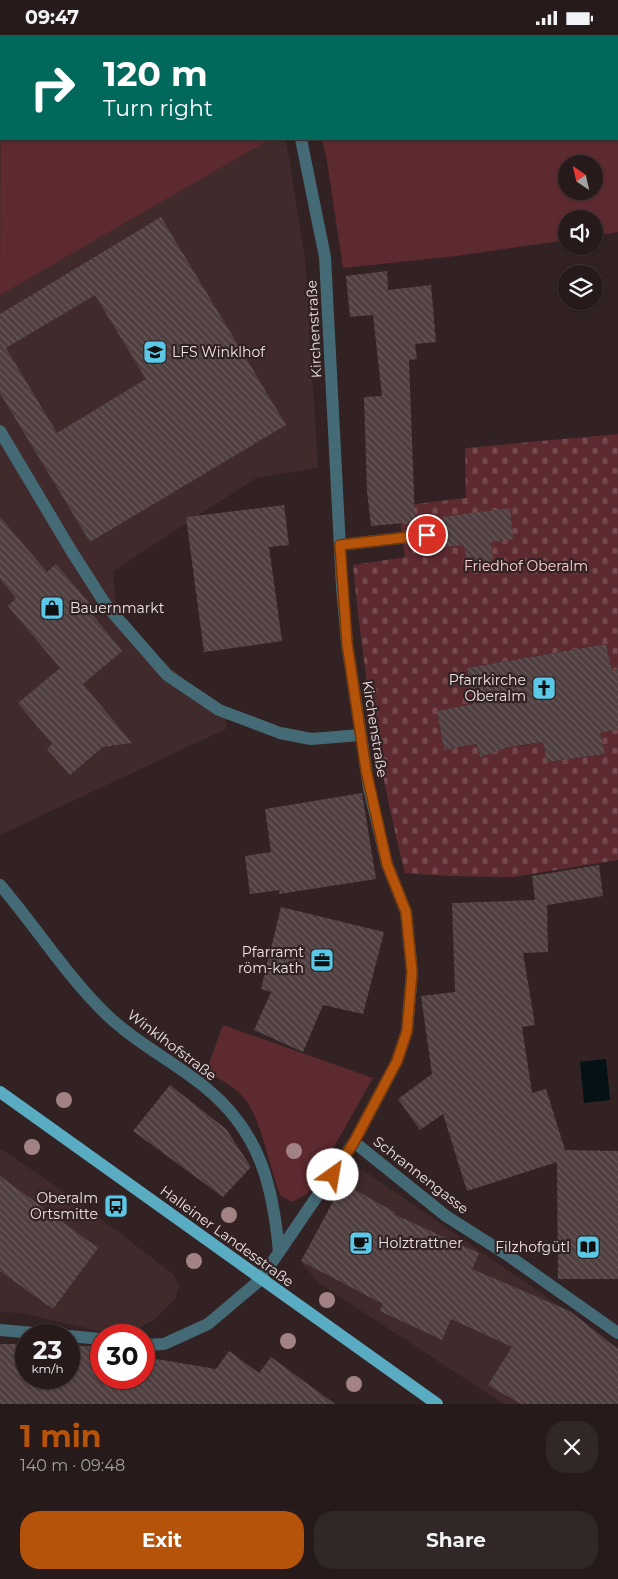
<!DOCTYPE html>
<meta charset="utf-8">
<style>
body{margin:0;font-family:Montserrat,sans-serif;background:#322727;color:#f1f3f6;height:100vh;display:flex;flex-direction:column;font-size:19px;white-space:nowrap}
*{box-sizing:border-box;margin:0}
p{font-size:16px;color:#a4a1a2}
.icon{flex:none;width:28px;height:28px;fill:none;stroke:currentColor;stroke-width:2;stroke-linecap:round;stroke-linejoin:round}
.map{position:relative;height:1369px;overflow:hidden}
.side{display:flex;flex-direction:column;background:#261a1a;flex:1}
.side>*{flex:none}
.hud{position:absolute;left:0px;top:0px;width:619px;height:105px;box-shadow:0 1px 4px #0004,0 0 0 1px #423839;background:#00695c;color:#fff;overflow:hidden}
.needle{width:32px;rotate:326deg}
.fabs{position:absolute;left:558px;top:120px;display:grid;gap:10px}
.fabs a{display:grid;place-items:center;width:45px;height:45px;border-radius:50%;background:#261a1a;box-shadow:0 1px 4px #0004,0 0 0 1px #423839;font-size:25px}
.speed{position:absolute;left:15px;top:1289px;display:flex;gap:10px;font-size:25px;font-weight:700;text-align:center}
.speed>*{display:grid;place-content:center;width:65px;height:65px;border-radius:50%;background:#261a1a;box-shadow:0 1px 4px #0004,0 0 0 1px #423839;line-height:1}
.speed small{font-size:12px;font-weight:400}
.speed .limit{border:8px solid #d22;background:#fff;color:#111}
.pin{position:absolute;display:grid;place-items:center;width:42px;height:42px;color:#fff;margin:-21px;border:2px solid #fff;border-radius:50%;box-shadow:0 1px 5px #0007}
.me{position:absolute;width:55px;margin:-28px;rotate:32deg;stroke-linejoin:round;filter:drop-shadow(0 0 4px #0008)}
.turn{display:flex;align-items:center;gap:18px;height:105px;padding:0 20px;font-size:22px}
.turn .icon{width:65px;height:65px;stroke-width:2.5}
.turn b{display:block;font-size:35px;line-height:42px}
.round{display:grid;place-items:center;flex:none;width:52px;height:52px;border-radius:20px;background:#322727}
.headline{display:flex;align-items:center;justify-content:space-between;height:85px;padding:0 20px}
h1{font-size:30px;font-weight:700;line-height:38px;color:#b45309}
.button{display:flex;gap:10px;margin-top:auto;padding:10px 20px}
.button a{flex:1;height:58px;border-radius:20px;background:#b45309;color:#fff;font-size:20px;font-weight:700;line-height:58px;text-align:center}
.button a+a{background:#322727;color:#f1f3f6}
.status{display:flex;justify-content:space-between;align-items:center;height:35px;padding:0 25px;background:#261a1a;direction:ltr}
.status svg{height:14px;fill:currentColor}
.map>svg:first-child{display:block}
</style>
<div class="status"><b>09:47</b><svg viewBox="0 0 49 12"><path d="M0 12V9h3v3zM5 12V6h3v6zM10 12V3h3v9zM15 12V0h3v12zM26 1h20v11H26zM47 4h2v5h-2z"/></svg></div>
<div class="map">
<svg width="618" height="1369" viewBox="0 0 618 1369">
<defs>
<pattern id="cemetery-stones" width="16" height="16" patternUnits="userSpaceOnUse" patternTransform="scale(1.25)"><rect width="16" height="16" fill="#5d2a30"/><path d="M2 7V4a2 2 0 0 1 4 0v3zM10 15v-3a2 2 0 0 1 4 0v3z" fill="#75494e"/></pattern>
<pattern id="building-back-hatch" width="6" height="6" patternUnits="userSpaceOnUse" patternTransform="scale(1.25)"><rect width="6" height="6" fill="#503f40"/><path d="M-1 5l2 2M0 0l6 6M5-1l2 2" fill="none" stroke="#6a5b5b"/></pattern>
</defs>
<rect width="100%" height="100%" fill="#322223"/>
<path fill="#412a2c" d="M0,0h250l-249,1v103h285l19,120 13,209 -62,10 -143,93 3,36 27,35 43,39 39,25 1,23 -226,106z
M0,1113l80,55 93,71 6,11 -3,13 -22,22 -19,10 -27,3 -88,-20 -20,-1z
M360,1133l188,130 70,52v54h-114l-184,-120 -18,-20 51,-92z"/>
<path fill="#5d2a30" fill-rule="evenodd" d="M101,0h115v1h-117z
M287,0h331v197l-24,4v-17h-28v21l-110,16 -113,12 -17,-113 -5,-16h297v-103zM566,129h28v27h-28z
M1,58v46h269l-270,156z
M223,990l150,53 -66,116 -15,8 -11,-6c-12,-27 -19,-77 -37,-98 -10,-12 -25,-19 -38,-27z"/>
<path fill="url(#cemetery-stones)" d="M618,399v236l-6,1 -6,-27 -139,24 6,36 -36,7 7,39 36,-6 1,4 -3,1 2,8 7,-2 -1,-3 22,-4 9,-7 3,5 23,-4 4,20 57,-8 -4,-21 18,-4v131l-105,17 -65,-1 -43,-3c-26,-101 -42,-204 -52,-308l52,-8 -7,-51 68,-8 -1,-50z"/>
<path fill="#051215" d="M606,1024l4,41 -26,3 -4,-41z"/>
<path fill="url(#building-back-hatch)" fill-rule="evenodd" d="M161,182l125,208 -196,117 -90,-149v-79zM95,260l51,84 -89,54 -51,-85z
M387,236l1,19 43,-5 5,57 -21,2 2,15 -8,1 6,162 -44,4 -4,-35 -3,-94 18,-1 -9,-81 -23,2 -4,-41z
M284,470l5,40 -20,2 13,94 -78,11 -18,-135z
M510,473l3,31 -22,3 2,20 -26,4 -3,-21 -20,2 -3,-30z
M0,482l47,55 9,-8 40,47 -4,3 30,37 -39,33 49,59 -29,4 -33,28 -23,-26 5,-5 -34,-41 42,-35 -52,-62 8,-8 -16,-19z
M606,609l6,27 6,-1v59l-18,4 5,21 -58,8 -4,-20 -34,5 -29,10 -3,-13 -33,6 -7,-39 36,-7 -6,-36z
M362,758l14,86 -97,15 1,-4 -30,4 -5,-38 26,-4 -6,-43z
M599,830l4,31 -56,9 1,47 -25,1 12,72 -13,2 10,66 14,-4 19,61 53,1v128h-60l-1,-117 -90,29 -24,-77 -23,16 -22,-31 34,-25 -11,-78 34,-4 -3,-89 83,-3 -3,-24z
M281,872l103,25 -21,82 -40,-9 -20,47 -49,-22 17,-38 -10,-3z
M170,1050l56,44 25,38 -28,30 -90,-66z
M0,1141l98,72 -45,61 -53,-38z
M343,1148l53,30 -3,1 86,39 -7,16 98,42 48,38v55h-97l-33,-19 24,-38 -61,-28 -9,21 -62,-29 3,-7 -82,-43z
M0,1309h26v33h43v-32l32,2v30h43v-20l72,12 13,-18 30,22 12,-16 64,47h-335z"/>
<g fill="none" stroke-linecap="round" stroke-linejoin="round">
<path stroke="#446a75" stroke-width="12" d="M270,0l1,1
M0,396l72,121 34,53 61,70 52,35 61,23 31,6 49,-4
M340,510l87,-10
M0,850c36,42 66,90 106,129 30,29 68,48 100,74 54,44 67,98 73,164
M354,1107l92,74 63,40 109,77
M0,1295l57,5
M69,1301l32,3
M144,1310l20,-1 44,-20 52,-44 94,-138 43,-81 10,-30 5,-59 -6,-60 -19,-48 -18,-76 -22,-145 -5,-56 -17,-330 -24,-118"/>
<path stroke="#5aacc3" stroke-width="12" d="M0,1057l437,312"/>
</g>
<g fill="#a38283">
<circle cx="64" cy="1065" r="8"/>
<circle cx="32" cy="1112" r="8"/>
<circle cx="294" cy="1116" r="8"/>
<circle cx="229" cy="1180" r="8"/>
<circle cx="194" cy="1226" r="8"/>
<circle cx="327" cy="1265" r="8"/>
<circle cx="288" cy="1306" r="8"/>
<circle cx="354" cy="1349" r="8"/>
</g>
<g fill="none" stroke-linecap="round" stroke-linejoin="round">
<g stroke="#753606" stroke-width="12">
<path id="route" d="M333,1140l21,-33 43,-81 10,-30 5,-59 -6,-60 -19,-48 -21,-94 -19,-127 -7,-98 87,-10"/>
</g>
<use href="#route" stroke="#b45309" stroke-width="9"/>
</g>
<defs>
<g id="school-square" transform="scale(1.25)"><rect x="-9" y="-9" width="18" height="18" rx="4" fill="#5ac8e6" stroke="#322223"/><path d="M0-5L7-2L0 1L-7-2ZM-4 1L0 2.5L4 1V4Q0 6-4 4Z" fill="#111"/></g>
<g id="shop-square" transform="scale(1.25)"><rect x="-9" y="-9" width="18" height="18" rx="4" fill="#5ac8e6" stroke="#322223"/><path d="M-5-2.5h2.3a2.7 3.5 0 0 1 5.4 0H5L5.5 6h-11ZM-1.5-2.5h3a1.5 2.3 0 0 0-3 0Z" fill="#111"/></g>
<g id="church-square" transform="scale(1.25)"><rect x="-9" y="-9" width="18" height="18" rx="4" fill="#5ac8e6" stroke="#322223"/><path d="M-1.2-6h2.4v3.5h3.3v2.4h-3.3V6h-2.4V-.1h-3.3v-2.4h3.3Z" fill="#111"/></g>
<g id="office-square" transform="scale(1.25)"><rect x="-9" y="-9" width="18" height="18" rx="4" fill="#5ac8e6" stroke="#322223"/><path d="M-6-3h4V-5.5h4V-3h4V5H-6ZM-1-4.5V-3h2v-1.5ZM-6 0V1H6V0Z" fill="#111"/></g>
<g id="bus-square" transform="scale(1.25)"><rect x="-9" y="-9" width="18" height="18" rx="4" fill="#5ac8e6" stroke="#322223"/><path d="M-5-6H5V4H4V6H2V4H-2V6H-4V4H-5ZM-3.5-4V0h7V-4ZM-3.5 1.2v1.5H-2V1.2ZM2 1.2v1.5H3.5V1.2Z" fill="#111"/></g>
<g id="cafe-square" transform="scale(1.25)"><rect x="-9" y="-9" width="18" height="18" rx="4" fill="#5ac8e6" stroke="#322223"/><path d="M-5.5-4.5H6V0H3Q3 3.5 0 3.5H-2.5Q-5.5 3.5-5.5 0ZM3-3.2v2h1.7v-2ZM-6 4.5H4V6H-6Z" fill="#111"/></g>
<g id="library-square" transform="scale(1.25)"><rect x="-9" y="-9" width="18" height="18" rx="4" fill="#5ac8e6" stroke="#322223"/><path d="M-6-4Q-3-5.5-.7-3.5V5Q-3 3-6 4ZM6-4Q3-5.5 .7-3.5V5Q3 3 6 4Z" fill="#111"/></g>
</defs>
<g fill-rule="evenodd">
<use href="#school-square" x="155" y="317"/>
<use href="#shop-square" x="52" y="573"/>
<use href="#church-square" x="544" y="653"/>
<use href="#office-square" x="322" y="925"/>
<use href="#bus-square" x="116" y="1171"/>
<use href="#cafe-square" x="361" y="1208"/>
<use href="#library-square" x="588" y="1212"/>
</g>
<g text-anchor="middle" stroke-width="4.5" stroke-linejoin="round" paint-order="stroke">
<g font-size="14" fill="#eee3e4" stroke="#322223">
<text transform="translate(314 294) rotate(-93)" y="5">Kirchenstraße</text>
<text transform="translate(375 694) rotate(81)" y="5">Kirchenstraße</text>
<text transform="translate(172 1010) rotate(37)" y="5">Winklhofstraße</text>
<text transform="translate(421 1140) rotate(38)" y="5">Schrannengasse</text>
<text transform="translate(227 1201) rotate(36)" y="5">Halleiner Landesstraße</text>
</g>
<g font-size="14" fill="#eee3e4" stroke="#322223" text-anchor="end">
<text x="172" y="322" text-anchor="start">LFS Winklhof</text>
<text x="70" y="578" text-anchor="start">Bauernmarkt</text>
<text x="526" y="650">Pfarrkirche<tspan x="526" dy="16">Oberalm</tspan></text>
<text x="304" y="922">Pfarramt<tspan x="304" dy="16">röm-kath</tspan></text>
<text x="98" y="1168">Oberalm<tspan x="98" dy="16">Ortsmitte</tspan></text>
<text x="378" y="1213" text-anchor="start">Holztrattner</text>
<text x="570" y="1217">Filzhofgütl</text>
</g>
<g font-size="14" fill="#ffd0d2" stroke="#322223">
<text x="526" y="536">Friedhof Oberalm</text>
</g>
</g>
</svg>
<div class="fabs">
<a><svg class="needle" viewBox="-14 -14 28 28"><path d="M0-13l5 13h-10z" fill="#e53935"/><path d="M0 13l5-13h-10z" fill="#a4a1a2"/></svg></a>
<a><svg class="icon" aria-label="sound" viewBox="0 0 24 24"><path d="M4 9h4l5-4v14l-5-4H4zM17 9q2 3 0 6"/></svg></a>
<a><svg class="icon" aria-label="layers" viewBox="0 0 24 24"><path d="M12 4l9 5-9 5-9-5zM3 14l9 5 9-5"/></svg></a>
</div>
<div class="speed"><div>23<small>km/h</small></div><div class="limit">30</div></div>
<div class="pin" style="left:427px;top:500px;background:#d93025"><svg class="icon" aria-label="arrive" viewBox="0 0 24 24"><path d="M6 21V4h12l-3 4 3 4H6"/></svg></div>
<svg class="me" style="left:333px;top:1140px" viewBox="-20 -20 40 40"><circle r="19" fill="#fff"/><path d="M0-13L10 11 0 6-10 11z" fill="#b45309"/></svg>
<div class="hud">
<div class="turn"><svg class="icon" aria-label="right" viewBox="0 0 24 24"><path d="M7 20v-9h11M14 6l5 5-5 5"/></svg><div><b>120 m</b>Turn right</div></div>
</div>
</div>
<section class="side">
<div class="headline"><div><h1>1 min</h1><p>140 m · 09:48</p></div><a class="round"><svg class="icon" aria-label="close" viewBox="0 0 24 24"><path d="M6 6l12 12M18 6L6 18"/></svg></a></div>
<div class="button"><a>Exit</a><a>Share</a></div>
</section>
